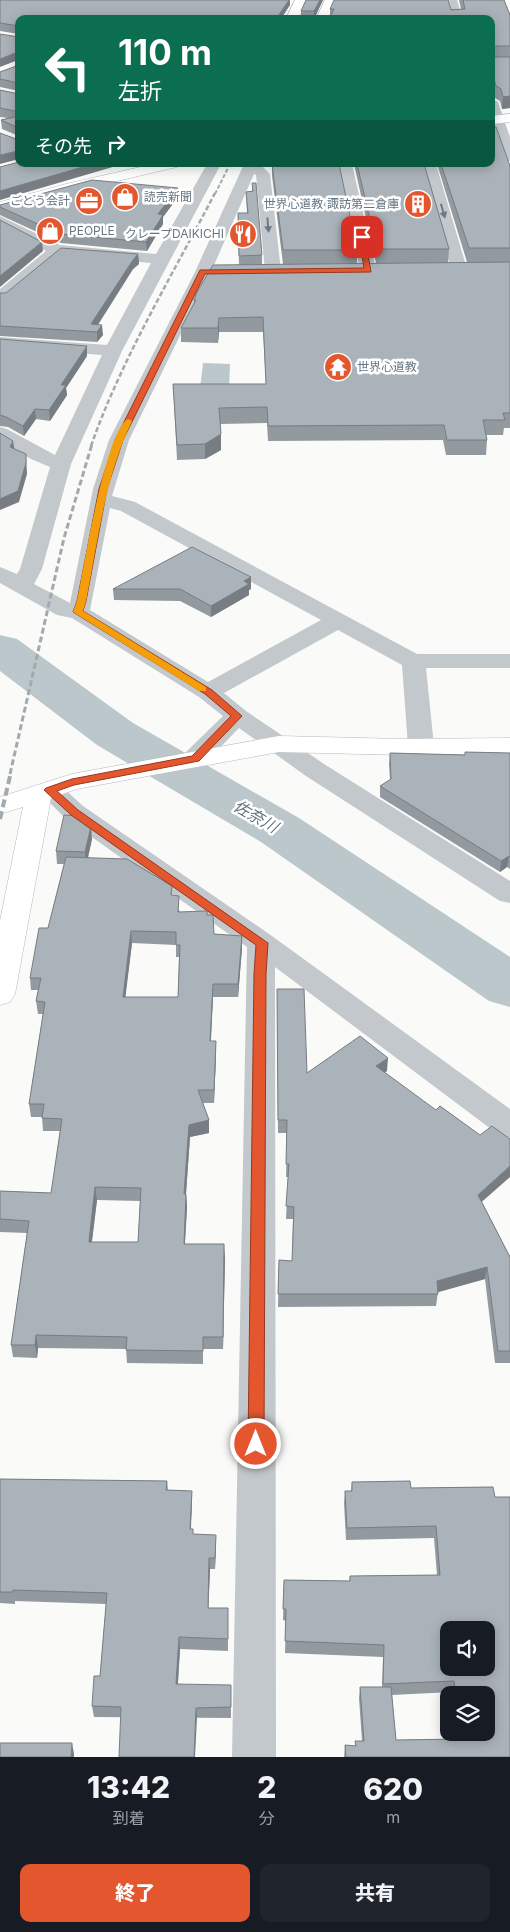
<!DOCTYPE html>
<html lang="ja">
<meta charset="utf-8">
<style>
body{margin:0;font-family:Inter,"Noto Sans JP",sans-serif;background:#20242c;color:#f1f3f6;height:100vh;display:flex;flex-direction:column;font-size:19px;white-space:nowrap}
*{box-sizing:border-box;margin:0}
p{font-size:16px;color:#9ea1a6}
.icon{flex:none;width:28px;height:28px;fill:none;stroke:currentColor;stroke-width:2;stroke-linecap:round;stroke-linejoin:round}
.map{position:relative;height:1757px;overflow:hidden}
.side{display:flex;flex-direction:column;background:#171b24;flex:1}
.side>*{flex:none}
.banner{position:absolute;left:15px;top:15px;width:480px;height:152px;border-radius:10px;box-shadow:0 2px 12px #0003;background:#0b6e4f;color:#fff;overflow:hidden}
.buttons{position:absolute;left:440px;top:1621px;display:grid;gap:10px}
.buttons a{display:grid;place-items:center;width:55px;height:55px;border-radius:10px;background:#171b24;box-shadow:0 2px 12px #0003;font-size:25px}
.pin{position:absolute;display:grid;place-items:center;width:42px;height:42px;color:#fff;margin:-21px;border-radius:10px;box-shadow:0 2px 8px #0006}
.me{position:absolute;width:55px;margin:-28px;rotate:0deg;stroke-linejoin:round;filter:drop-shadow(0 0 4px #0008)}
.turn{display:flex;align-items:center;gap:18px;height:105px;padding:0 20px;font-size:22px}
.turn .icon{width:65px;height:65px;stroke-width:2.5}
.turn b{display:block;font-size:35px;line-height:42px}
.then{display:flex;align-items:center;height:48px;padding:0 20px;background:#0003;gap:10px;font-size:19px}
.eta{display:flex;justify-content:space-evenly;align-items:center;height:85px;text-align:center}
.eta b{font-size:30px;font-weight:800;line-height:35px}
.cta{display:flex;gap:10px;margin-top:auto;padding:10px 20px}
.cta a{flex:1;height:58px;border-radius:10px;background:#e4572e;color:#fff;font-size:20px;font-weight:800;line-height:58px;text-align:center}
.cta a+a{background:#20242c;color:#f1f3f6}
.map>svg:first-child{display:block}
</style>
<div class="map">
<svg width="510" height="1757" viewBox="0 0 510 1757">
<rect width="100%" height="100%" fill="#fafaf8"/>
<path fill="#bbc7cb" d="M203,363l27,1 -1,25h-29z"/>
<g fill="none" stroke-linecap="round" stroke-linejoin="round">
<path fill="#bbc7cb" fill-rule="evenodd" d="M0,635l17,4 116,84 166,95 211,139v50l-21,-6 -228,-159 -164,-97 -97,-74z"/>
<g stroke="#b3babf" stroke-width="1">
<path id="secondary" d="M295,0h12l-9,19h-12z
M325,0h12l-9,19h-12z
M510,114v8l-19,2v-8z
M154,164h25l-2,3 -103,24 -74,21v-10l66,-18z
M279,736l125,3 106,-1v16l-106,1 -125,-3 -202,37 -26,9 -36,196 -5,8 -10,3v-84l23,-114 -23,7v-17l72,-23z"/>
</g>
<path fill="#c3c8cc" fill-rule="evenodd" d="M445,0h12l6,19h-12z
M491,98l7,4 12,35v24l-5,-1 -2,-3 -12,-34z
M207,164h14l-99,187 -51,113 -29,105 -8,15 36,19 23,-114 16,-49 86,-168 49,-108h16l10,10 11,97 -2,3h-12l-2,-3 -9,-96 -2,-1 -43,98 -82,168 -17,56 23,6 282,152h93v14h-84l8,78 -4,5 -9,3 -9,-3 -4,-5 -6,-81 -64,-35 -114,63 22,18 78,53 186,117v22l-10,-2 -194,-125 -67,-48 -35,36 -9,2 -9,-2 -4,-6 4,-6 37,-36 -24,-19 -127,-79 -15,-3 -57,-32v-16l17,7 3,-5 30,-102 -19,-8 -31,-18v-14l7,2 48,26 47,-100 -102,-8v-10l107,8 44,-82 -90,-8 -55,46 -6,1v-13l46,-38 -46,-24v-11l60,29 96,9zM110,508l11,3 200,109 -113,62 -118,-72z
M338,164h14l24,106 -2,3h-12l-2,-3z
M422,164h14l31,105 -2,3h-12l-2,-3z
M50,782l9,2 24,22 189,130 238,173v29l-11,-3 -224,-168 1,790h-44l15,-810 -182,-129 -28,-28 4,-6z"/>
<use href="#secondary" fill="#fff" fill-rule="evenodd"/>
<path stroke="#a2aab0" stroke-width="2" stroke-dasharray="4 2" stroke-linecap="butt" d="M215,194l15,-30"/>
<path stroke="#a2aab0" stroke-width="2.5" stroke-dasharray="5 2.5" stroke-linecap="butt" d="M91,446c30,-86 82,-172 124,-253"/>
<path stroke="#a2aab0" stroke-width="3" stroke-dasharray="6 3" stroke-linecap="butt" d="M10,774l54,-236 28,-94"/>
<path stroke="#a2aab0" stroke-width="4" stroke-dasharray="8 4" stroke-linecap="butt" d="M0,819l11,-47"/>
</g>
<path fill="#929a9f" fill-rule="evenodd" d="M0,0l290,5 -271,14v15l-19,-3z
M306,0h17l-9,19 -13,-1v-7z
M459,0h45l6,15v93l-8,1 -2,-8 -5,-3 -4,-13v-66l-161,-2v-8h131z
M19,65v26l-19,-4v-15z
M0,90l19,4v42l-17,-7 -1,-9 7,-2 -8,-1z
M272,164l85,86v14l19,-1 -22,-99h70l25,85 -1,14 19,-1 -30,-98h54l19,2v262h-6l-1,7h-17l1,5 -1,15h-40l-3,-15 -175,1 -1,-18 -47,1 1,26 -16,9 -28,1 -4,-76h93l-3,-52h-44l-1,11 -37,-1v-14l13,-23v-5l89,-36 -11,-88z
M252,183l10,72v9l-23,1 -1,-52h9l-1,-21 6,-1z
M178,188v9l-15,20v7l-16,27 -86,-8 -61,-28v-10z
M138,254l1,10 -6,5 -35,56 5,10 -6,7 -97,-6v-42l6,-1z
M0,339l87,17 -21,32 1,7 -17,26 -14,-2 -12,17 -16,-9 -8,-1z
M251,577v12l-2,1v5l-38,22 -31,-16 -66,-1 -1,-11z
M465,752l45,1v116l-3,-2 -7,5 -120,-75v-11l10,-6 -1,-16 1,-11 75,2z
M92,839l-4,18 84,29v10l8,16 27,3 7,19 28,2v12l-4,49h-25l-2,44h5v13l-2,49h-11l6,17v13l-19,4 -4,57 1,13 -2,37 40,13 -2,92h-20v15l-76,-1 -1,-14 -88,-1 -1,10 -24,-1 -2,-12 16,-112 -27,-1v-41l51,2 9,-62h-17l-1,-14h-11l-2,-13 14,-90h-5l-2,-13 2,-11h-7l-1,-12 18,-50 16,-64h-7l-1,-13zM132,943l44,2v12h3l-1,40h-53zM97,1200l43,1 -2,41h-46z
M277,989l30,84 80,-2 -2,1 97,130 28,55v106h-15l-10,-84 -47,13 -2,14 -158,1 1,-47 13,1 1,-42h-7l2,-42h-2l1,-44h-9z
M0,1479l167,2 1,9 24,1v11l-1,27 2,5 23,12 -1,23h-5l-2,39 20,12v31l-48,-2 -2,35 53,12v22l-137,-1 -2,-11 8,-30 6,-72 -91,-3v3l-15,-1z
M352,1482l59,6 82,-1 17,270h-166l1,-12 10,1v-5h7l-3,-43 1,-11h22l1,-30 -98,-4 1,-32 -3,-1 1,-40 65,1 1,-5 87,-1 -3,-37 -88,2 -2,-37 1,-12h6zM452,1692l1,3h33v37h-31l1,7 -60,1 -4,-45z"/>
<path fill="#777d82" d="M289,0h1v5l-9,14h-5z
M320,0h3l-9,19v-8z
M18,52v8l-18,7v-8z
M510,96v12l-8,1 1,-12z
M18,151l1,8 -19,5v-9z
M93,164h30l-123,36v-9z
M178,188v9l-15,20v7l-16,27 -1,-9 12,-28z
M42,242l1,9 -43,36v-11z
M138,254l1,10 -6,5 -40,63 -2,-8 42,-64z
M219,318v14l-1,11v-15z
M102,325l1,10 -6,7v-10z
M87,346v10l-21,32 1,7 -17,26 -1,-11 12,-25z
M35,409l1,10 -12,17 -1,-10z
M221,434v16l-16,9v-15z
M13,441l2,11 -5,-5z
M26,454l1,20 -8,28 -19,8v-11z
M251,577v12l-2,1v5l-38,22v-11l33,-25z
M91,826l1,13 -6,27 -1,-14z
M509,856l-2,11 -7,5 1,-11z
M131,931l1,12 -8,66 -1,-12z
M242,936v12l-4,49v-13z
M213,984v13l-3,57v-13z
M216,1041v13l-2,49v-13z
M388,1058l-1,13 -11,7v-12z
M209,1120v13l-19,4 -5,70 -1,-13 5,-69z
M510,1166v11l-34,30 2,-12z
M95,1187l2,13 -7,55 -1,-13z
M186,1194l1,13 -3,50v-13z
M224,1244l1,13 -2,92v-12z
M487,1267l-2,12 -50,14 2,-12z
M36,1335l2,13 -1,10 -2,-13z
M192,1491v11l-2,38v-11z
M216,1535v11l-1,23v-11z
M209,1558l1,11 -2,50v-11z
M179,1637l1,12 -3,46 -1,-11z
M196,1708l1,10 -2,39h-1z
M72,1743l2,11v3h-3z"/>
<path fill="#aab3b9" stroke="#777d82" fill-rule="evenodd" d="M0,0h289l-13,19h-257v7l-19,-3z
M306,0h14l-6,11h-13z
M334,0h114l3,10 14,-1 -2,-9h41l6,15v31h-19v-27h-162l5,-10h-4z
M0,34l19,3v16l-1,-1 -18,7z
M491,57h19v39l-7,1 -2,-8 -5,-3 -5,-17z
M19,65v18l-19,-4v-7z
M0,90l19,4v18l-19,-4z
M19,116v12l-18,-8z
M491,127h5l14,39v82h-41l-28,-84h50z
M0,133l19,7v-2v14l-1,-1 -18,4z
M19,162v2h74l-93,27v-24z
M272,164h67l18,86h-74z
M357,164h67l25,85h-72z
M92,180l86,8 -20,26 5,1 -17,27 -86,-8 -60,-27v-2z
M252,183h4l6,72 -23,1 -1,-43h10l-2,-21 7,-1z
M0,220l42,22 -42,34z
M61,248l77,6 -5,6 -42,64 11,1 -5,7 -97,-6v-33h6z
M510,262v151h-7l2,7h-22l4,20h-40l-3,-15 -176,1 -1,-19 -48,1 2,26 -16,10 -28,1 -4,-61h93l-3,-67 -44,1 -1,10h-37l15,-28h-2l3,-8 16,-27z
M0,339l87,7 -26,39h5l-17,25 -14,-1 -12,17 -17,-9 -6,-2z
M0,433l13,8 -3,6 16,7v9l-8,28 -18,8z
M192,547l59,30 -7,4 5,3 -38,22 -31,-17h-67z
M465,752l45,1v104l-1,-1 -8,5 -121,-75 11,-7 -1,-26 75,2z
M64,815l12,1 15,10 -6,26 -29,-1z
M66,857l61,2 45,27 -1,9 8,1 -1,16 29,-1v4h6l1,19 28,2 -4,48h-25l-3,57h6l-2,49h-16l11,30 -20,5 -5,69h2l-2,50h40l-1,93h-20v14l-77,-1 1,-13 -91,-2 -1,10h-24l18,-124 -29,-2v-28l51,2 11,-74 -20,-1 2,-14h-15l16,-102 -9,-1 5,-23h-11l9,-50h9zM131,931l45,1v13h4l-2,52h-55zM95,1187l46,1 -3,54h-49z
M277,989h27l3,84 53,-37 28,22 -12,8 60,44 4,-4 40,29 12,-9 18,13v27l-32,29 32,62v94h-12l-11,-84 -50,14 1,13h-160l1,-34 13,1 2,-54 -8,-1 3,-42h-3l1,-44h-9z
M0,1479l167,2 -1,9 26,1 -2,38h3v5l23,1 -1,23h-6l-1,50h20v31l-49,-2 -3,47 55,1v22l-35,1 -2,49h-75l2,-50 -29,-1 2,-30h6l7,-83 -94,-3v2h-13z
M410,1481l1,7 82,-1 2,10h15v260h-164l-1,-12 11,1 -1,-5h9l-4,-54h31l5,53 63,-1 -1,-7h28v-37h-30l-2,-14 -71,3 1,-39 -99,-4 1,-32h-3l1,-29 66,1v-5l90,-1 -4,-49 -89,2 -2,-37h7v-9zM449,1630h37v38h-37z
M0,1743h72l-1,14h-71z"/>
<defs><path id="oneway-solid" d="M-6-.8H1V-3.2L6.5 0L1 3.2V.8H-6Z" transform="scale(1.25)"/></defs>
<g fill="#6a7a87">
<use href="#oneway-solid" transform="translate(443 211) rotate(74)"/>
<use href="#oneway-solid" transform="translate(268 225) rotate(85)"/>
</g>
<path fill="#e4572e" stroke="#94391e" d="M359,236l6,1 6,35 -166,2 -82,166 -16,49 -21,112 -3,10 129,79 30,26 -43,45 -125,24 -17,6 21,19 190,133 -2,31 -2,470 -2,5 -6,2 -6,-2 -2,-5 6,-470 2,-29 -185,-130 -27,-25 2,-2 26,-9 120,-23 39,-40 -26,-22 -132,-82 4,-11 22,-112 16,-49 85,-170 164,-2z"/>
<path fill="#f59e0b" d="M128,419l4,2c-27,56 -34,119 -46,180l-3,10 123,76v4h-7l-126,-79 4,-11c6,-29 29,-172 51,-182z"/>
<defs>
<g id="shop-disc" transform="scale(1.4375)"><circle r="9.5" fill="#e4572e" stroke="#fff"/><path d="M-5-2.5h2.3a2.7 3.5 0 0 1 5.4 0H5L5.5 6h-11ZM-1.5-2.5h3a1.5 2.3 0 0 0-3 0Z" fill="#fff"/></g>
<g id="office-disc" transform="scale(1.4375)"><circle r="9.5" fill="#e4572e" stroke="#fff"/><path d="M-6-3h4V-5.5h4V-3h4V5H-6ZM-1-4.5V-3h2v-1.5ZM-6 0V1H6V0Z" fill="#fff"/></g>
<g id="building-disc" transform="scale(1.4375)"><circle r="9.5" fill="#e4572e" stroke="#fff"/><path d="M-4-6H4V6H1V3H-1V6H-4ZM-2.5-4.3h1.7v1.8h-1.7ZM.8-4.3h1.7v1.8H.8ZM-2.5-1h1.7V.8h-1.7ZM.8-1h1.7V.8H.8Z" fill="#fff"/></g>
<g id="restaurant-disc" transform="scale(1.4375)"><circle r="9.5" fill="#e4572e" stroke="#fff"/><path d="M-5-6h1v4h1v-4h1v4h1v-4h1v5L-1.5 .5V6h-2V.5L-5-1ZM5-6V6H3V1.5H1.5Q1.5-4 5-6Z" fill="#fff"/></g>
<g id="temple-disc" transform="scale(1.4375)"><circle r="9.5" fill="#e4572e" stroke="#fff"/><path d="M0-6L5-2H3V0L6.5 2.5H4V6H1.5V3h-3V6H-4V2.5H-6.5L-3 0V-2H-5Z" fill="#fff"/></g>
</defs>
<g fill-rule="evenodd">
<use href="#shop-disc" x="125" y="197"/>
<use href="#office-disc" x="89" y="201"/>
<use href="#building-disc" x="418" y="204"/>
<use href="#shop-disc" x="50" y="231"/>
<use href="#restaurant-disc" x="243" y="234"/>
<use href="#temple-disc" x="338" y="367"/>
</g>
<g text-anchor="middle" stroke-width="5" stroke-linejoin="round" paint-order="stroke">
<g font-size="12" fill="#657683" stroke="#fff" text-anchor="start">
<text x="144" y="201">読売新聞</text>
<text x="70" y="205" text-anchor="end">ごとう会計</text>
<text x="399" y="208" text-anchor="end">世界心道教 諏訪第二倉庫</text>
<text x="69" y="235">PEOPLE</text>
<text x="224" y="238" text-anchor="end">クレープDAIKICHI</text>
<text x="357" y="371">世界心道教</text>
</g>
<g font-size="16" font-style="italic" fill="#60757c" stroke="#fff">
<text transform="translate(256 816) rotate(30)" y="6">佐奈川</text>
</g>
</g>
</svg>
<div class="buttons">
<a><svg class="icon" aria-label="sound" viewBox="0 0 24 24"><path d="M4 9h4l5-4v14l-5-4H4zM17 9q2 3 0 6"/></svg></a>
<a><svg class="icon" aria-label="layers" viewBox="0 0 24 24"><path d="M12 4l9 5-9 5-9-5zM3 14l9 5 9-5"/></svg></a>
</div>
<div class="pin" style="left:362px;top:237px;background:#d93025"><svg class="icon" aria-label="arrive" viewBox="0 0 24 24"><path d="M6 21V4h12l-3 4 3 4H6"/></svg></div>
<svg class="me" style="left:256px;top:1444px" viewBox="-20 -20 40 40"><circle r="17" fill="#e4572e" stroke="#fff" stroke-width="3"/><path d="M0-11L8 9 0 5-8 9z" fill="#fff"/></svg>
<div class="banner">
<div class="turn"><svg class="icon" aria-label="left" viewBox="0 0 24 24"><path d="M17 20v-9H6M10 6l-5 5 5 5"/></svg><div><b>110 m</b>左折</div></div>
<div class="then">その先<svg class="icon" aria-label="right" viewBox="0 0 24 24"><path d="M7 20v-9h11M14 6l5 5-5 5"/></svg></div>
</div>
</div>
<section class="side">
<div class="eta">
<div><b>13:42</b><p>到着</p></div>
<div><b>2</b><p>分</p></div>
<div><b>620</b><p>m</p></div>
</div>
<div class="cta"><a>終了</a><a>共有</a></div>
</section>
